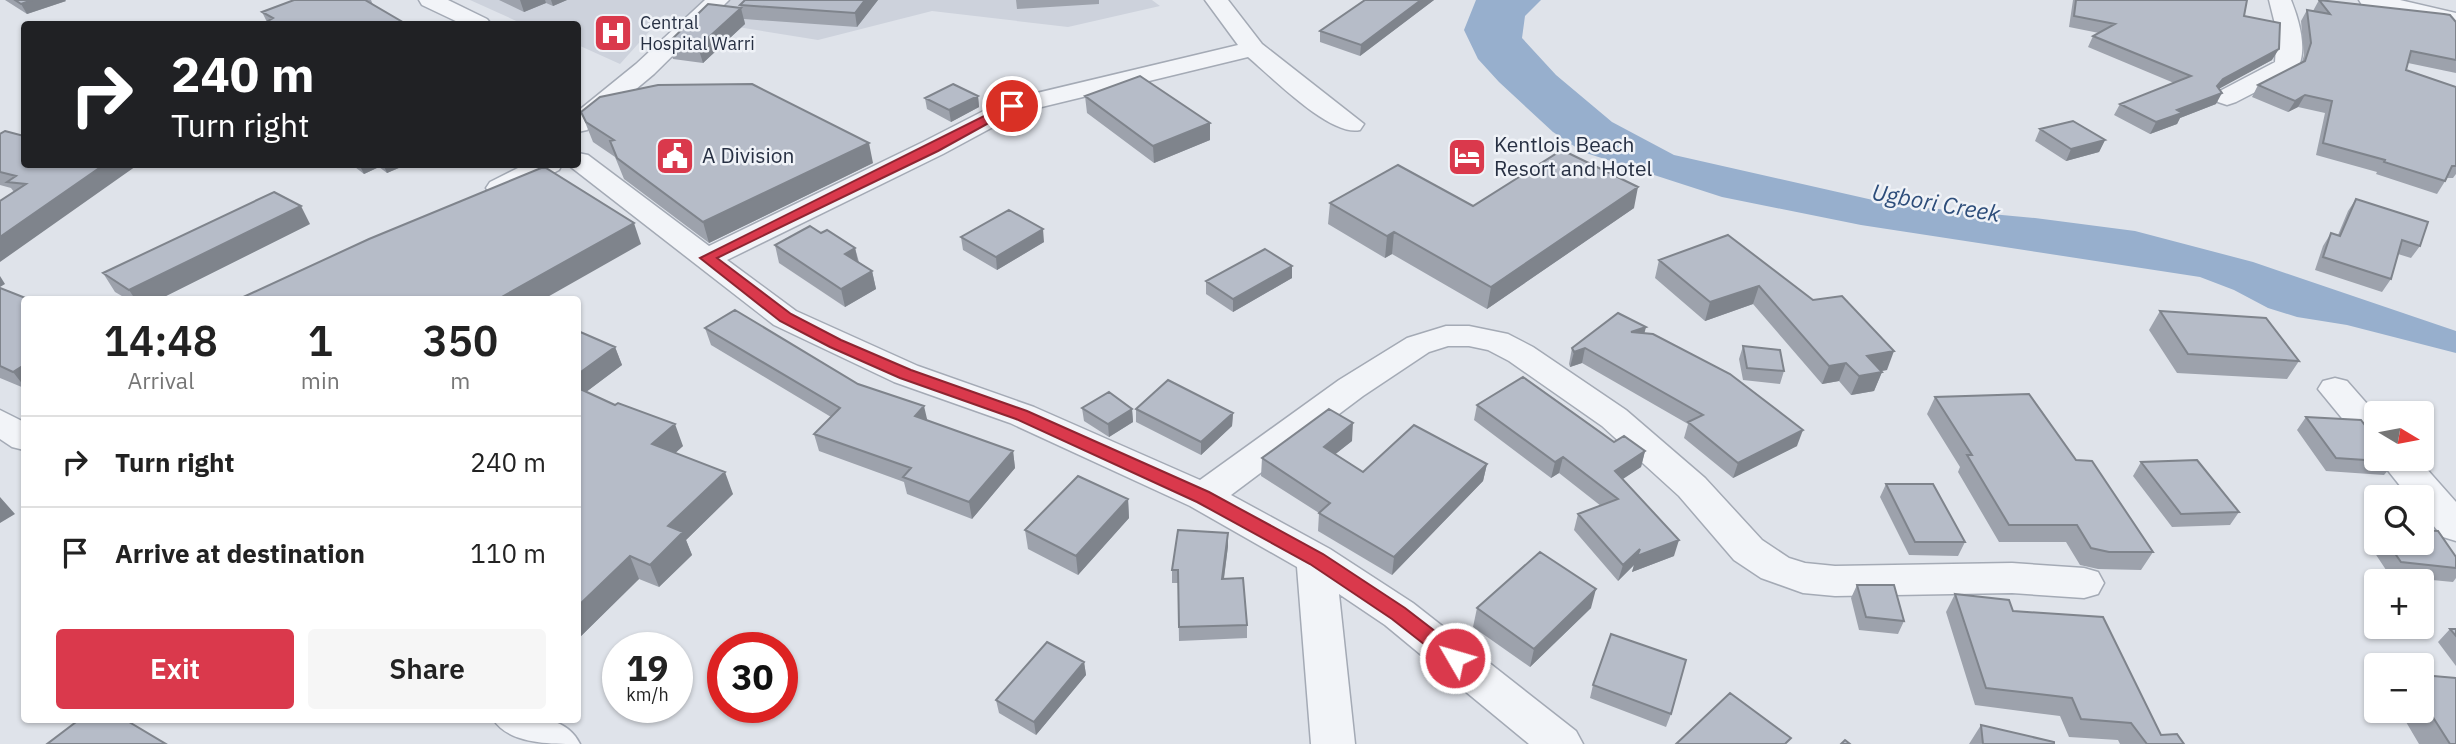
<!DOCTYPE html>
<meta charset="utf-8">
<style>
body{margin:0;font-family:"IBM Plex Sans",sans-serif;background:#f6f6f6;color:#222;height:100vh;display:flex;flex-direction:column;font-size:26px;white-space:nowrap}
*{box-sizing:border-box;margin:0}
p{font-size:23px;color:#767676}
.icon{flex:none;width:38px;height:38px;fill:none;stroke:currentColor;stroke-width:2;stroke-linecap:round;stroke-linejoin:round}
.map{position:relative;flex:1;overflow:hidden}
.panel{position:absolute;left:21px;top:296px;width:560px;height:427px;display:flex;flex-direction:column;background:#fff;border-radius:7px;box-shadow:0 2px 5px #0004}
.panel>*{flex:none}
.guide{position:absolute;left:21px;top:21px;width:560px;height:147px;border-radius:7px;box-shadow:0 2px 5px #0004;background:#202124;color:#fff;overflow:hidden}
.needle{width:46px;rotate:100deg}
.tools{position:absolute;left:2364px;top:401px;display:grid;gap:14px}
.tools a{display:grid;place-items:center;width:70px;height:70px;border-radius:7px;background:#fff;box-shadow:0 2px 5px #0004;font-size:35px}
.speed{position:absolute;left:602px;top:632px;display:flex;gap:14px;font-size:35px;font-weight:700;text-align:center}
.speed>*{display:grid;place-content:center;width:91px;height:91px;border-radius:50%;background:#fff;box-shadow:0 2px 5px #0004;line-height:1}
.speed small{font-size:18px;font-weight:400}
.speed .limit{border:10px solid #d22;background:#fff;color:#111}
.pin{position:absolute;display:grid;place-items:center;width:60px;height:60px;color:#fff;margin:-30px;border:4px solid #fff;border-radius:50%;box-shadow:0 2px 7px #0007}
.me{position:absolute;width:77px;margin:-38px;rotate:308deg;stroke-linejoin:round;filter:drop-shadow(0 0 5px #0008)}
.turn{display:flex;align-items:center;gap:24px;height:147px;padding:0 35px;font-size:32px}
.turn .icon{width:91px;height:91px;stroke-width:2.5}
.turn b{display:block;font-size:49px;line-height:60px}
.eta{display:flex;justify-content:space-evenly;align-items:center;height:119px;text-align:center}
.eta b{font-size:42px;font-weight:600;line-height:49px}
.cta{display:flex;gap:14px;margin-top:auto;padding:14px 35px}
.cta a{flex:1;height:80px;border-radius:7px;background:#da394c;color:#fff;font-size:28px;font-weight:600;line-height:80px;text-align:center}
.cta a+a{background:#f6f6f6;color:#222}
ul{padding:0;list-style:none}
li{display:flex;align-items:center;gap:21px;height:91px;padding:0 35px;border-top:2px solid #e0e0e0}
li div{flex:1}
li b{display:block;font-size:26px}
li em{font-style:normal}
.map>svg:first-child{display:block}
</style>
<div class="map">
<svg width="2456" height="744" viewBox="0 0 2456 744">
<rect width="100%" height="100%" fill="#dfe3ea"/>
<path fill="#cdd2dc" d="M470,0h682l8,6 -92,21 -136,-16 -114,29 -154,-25 -44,49 -42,-19v-21h-55z"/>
<path fill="#97afcd" d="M1476,0h65l-16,16 -3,22 34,37 56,47 62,33 221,50 140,13 100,13 118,31 203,69v22l-109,-28 -50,-8 -29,-9 -34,-18 -34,-13 -339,-52 -139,-28 -139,-45 -30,-20 -54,-50 -21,-23 -14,-29z"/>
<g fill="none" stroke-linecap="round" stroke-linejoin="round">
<g stroke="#a4aab5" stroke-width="3">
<path id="minor" d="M419,0h29l39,19 4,5h-29l-40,-19z
M705,0h24l-75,74 -67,56 -9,2v-21l58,-47z
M1205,0h23l34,44 102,80 -4,6c-30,7 -88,-53 -112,-73l-227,55 -78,42 -216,106 69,51 122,55 116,41 166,73 139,-100 68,-42 39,-12h23l39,8 25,13 93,63 79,68 57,62 27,18 16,5 30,3 177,-3 72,5 14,4 6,11 -6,11 -14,4 -72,-5 -177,3 -32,-3 -42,-15 -27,-18 -55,-64 -77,-70 -93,-65 -21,-11 -19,-4h-21l-19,6 -66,44 -132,99 99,54 83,54 163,128 7,13h-54l-144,-119 -46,-31 16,150h-44l-14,-177 -107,-61 -180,-83 -116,-41 -120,-57 -207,-161h11v-11l10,2 121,91 214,-104 80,-41 235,-56z
M2269,0h22c8,20 18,52 5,71l-60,31 -9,3 -9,-3 -4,-5 4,-5 57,-30 2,-30z
M2359,0h41l56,13v14l-94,-22z
M526,164h36l-3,6c-20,10 -46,30 -69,24l-4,-6 4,-6z
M2335,378l12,3 29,33v34l-12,-3 -46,-56 5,-8z
M0,410l24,12v28l-12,-3 -12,-8z
M2378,458h39l39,44v39l-13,-4 -21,-25v-15h-13z
M493,719c31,0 71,-8 87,25 -32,0 -71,0 -87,-25z"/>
</g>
<use href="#minor" fill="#f2f4f8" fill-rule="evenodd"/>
</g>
<path fill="#9da2ac" d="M5,0h60l1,1 -39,13z
M294,0h77l2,5 -106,17 -5,-10z
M499,0h68l-14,6 -7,-3 -22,9z
M745,0h133l-21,27 -113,-8 1,5 -42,39 -30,-4 -5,-16 73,-35 -1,-3z
M1016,0h83v4l-82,5z
M1365,0h69l-74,56 -40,-14v-11z
M2073,0h174l-3,16 28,44 -53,28 -3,16 -36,14 -3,6 -27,10 -36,-19 6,-11 54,-21 -86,-36 5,-11 6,-3 -30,-6z
M2319,0l137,22v51l-48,-10 -2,7 50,17v87l-3,4h-6l-10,16 -61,-20 1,-2 -61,-17 9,-42 -27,-6 -10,5 -36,-15 6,-12 44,-23 2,-7 -3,-34 6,-11 6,1z
M978,96l1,11 -28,15 -24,-13 -2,-11z
M1085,96l125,44 -56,23 -67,-50z
M581,112l292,51 -164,80 -85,-64 -9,-22 -22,-15z
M2040,129l65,11 -6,12 -33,9 -31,-20z
M0,134l139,30 -125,28 -3,-4 -11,-3z
M351,164h57l-21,9 -8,-6 -15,7z
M2356,199l64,47 -9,12 -13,-4 -7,25 -9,13 -67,-22 8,-24 8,-13 7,2 10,-24z
M1330,203l143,3 161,2 -147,101 -95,-55 -7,4 -57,-34z
M310,224l-150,75h-33l-12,-7 -12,-19z
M821,233l34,15 4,14 13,9 4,18 -31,18 -66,-44 -4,-18z
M1728,235l159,135 -7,1 2,1 -8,19 -23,4 -12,-14 -17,3 -69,-80 -48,17 -50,-43 4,-18z
M961,237l83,5 -47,28 -34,-20z
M1292,266v12l-59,34 -27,-18v-13z
M0,288l24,11v89l-24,-10z
M2160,311l139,50 -12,18 -110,-6 -28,-43z
M705,328l153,56 69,37 86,30 2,17 -43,51 -65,-25 -3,-12 -85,-31 -5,-17 17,-17 -120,-72z
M578,331l37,16 7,18 -36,27 97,54 -8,7 58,41 -47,46 6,15 -33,32 -20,-8 -61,60z
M1644,333l153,113 -64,32 -49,-40 4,-14 -106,-61 -12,4 -1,-3 3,-16z
M1743,346l41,25 -4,13 -37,-4 -4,-21z
M1935,397l141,63 77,92 -12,18 -43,-1 -18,-4 -14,-23h-67l-41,-70 2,-5 -33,-53z
M1477,405l137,37 31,9 -4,16 -19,12 52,77 -42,16 2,-7 -16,16 -44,-51 4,-16 23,-8 -42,-33 -8,5 -77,-58z
M1082,408l50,1 1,13 -24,15 -25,-16z
M1136,409l97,4 -1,13 -31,29 -65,-33z
M2306,417l89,45 -11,13 -58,-4 -29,-41z
M1352,441l-17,13 28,18 124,-8 -4,17 -91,94 -74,-44 1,-18 -58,-37 1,-18z
M2141,462l98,50 -9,13 -58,2 -39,-51z
M1886,484l79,58 -7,14 -49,-1 -29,-58z
M1128,499l1,19 -51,57 -50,-26 -3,-19z
M2376,525v17h46l34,15v21l-3,4 -63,-6 -25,-38z
M1228,546l-4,33 23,46v13l-68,3 -1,-58h-6v-13z
M1857,585l47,36 -6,13 -39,-4 -8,-32z
M1955,594l58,17 148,124 23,9h-64l-2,-4 -49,-3 -9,-21 -85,-11 -29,-93z
M1477,608h114l-61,59 -57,-40z
M2450,629h6v37l-18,-24z
M1084,662l2,13 -50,60 -37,-22 -3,-13z
M2422,675l34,69h-37l-20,-34h23z
M1593,685l78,29 -5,13 -76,-29z
M1981,725l73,19h-85z"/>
<path fill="#7f848c" d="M32,0h33l1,1 -39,13 -6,-10z
M520,0h25l1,3 -22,9z
M551,0h16l-14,6z
M865,0h13l-21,27 -2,-14z
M1421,0h13l-74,56 1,-11z
M741,8l4,16 -42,39 -5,-16z
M2279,49l-7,11 -55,30 5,3 -6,11 -36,14 -3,6 -27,10 6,-12 61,-36 6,-7z
M2305,95l-7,12 -10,5 7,-11z
M978,96l1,11 -28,15 -2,-12z
M1210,123v17l-56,23 -1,-17z
M2105,140l-6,12 -33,9 5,-12z
M869,143l4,20 -164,80 -6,-21z
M105,164h34l-139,98v-25z
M359,164h18l2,3 -15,7z
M383,164h25l-21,9z
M1638,187l-4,21 -147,101 4,-22z
M301,206l9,18 -150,75h-25l-6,-9z
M634,223l7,21 -97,55h-46z
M1043,229l1,13 -47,28 -1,-13z
M1394,232l-2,22 -7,4 2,-22z
M855,248l4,18 -14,-12z
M1292,266v12l-59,34v-13z
M872,271l4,18 -31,18 -4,-18z
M0,276l5,8 -5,3z
M1759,286l-6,18 -48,17 5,-19z
M1646,327l-4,16 -11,-11z
M615,347l7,18 -44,33v-24z
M1585,348l-3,15 -12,4 4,-15z
M1894,351l-7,19 -28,5 8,-19z
M1846,363l-7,18 -17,3 7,-18z
M24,365v21l-11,-14z
M1882,372l-8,19 -23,4 8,-19z
M924,406l4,17 -13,-7z
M1132,409l1,13 -24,15 -1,-13z
M1233,413l-1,13 -31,29v-13z
M1353,423l-1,18 -29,23 1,-17z
M675,424l8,22 -22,20 -9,-22z
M1803,430l-6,16 -64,32 5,-15z
M1013,451l2,17 -43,51 -3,-17z
M1645,451l-4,16 -30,20 4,-16z
M1563,457l-4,16 -8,5 4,-16z
M1487,464l-4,17 -91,94 2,-18z
M725,472l8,22 -47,46 6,15 -33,32 -9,-22 18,-39z
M0,497l15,17 -15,9z
M1128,499l1,19 -51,57 -2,-19z
M1228,533v13l-6,46v-13z
M1679,540l-5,16 -42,16 2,-7 -16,16 5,-16 17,-16z
M630,556l9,23 -61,60v-33z
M1596,589l-5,19 -61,59 4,-18z
M1084,662l2,13 -50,60 -2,-13z"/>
<path fill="#b6bcc8" stroke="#7f848c" stroke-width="2" d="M15,0h17l-11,4z
M294,0h71l41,24h-143l10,-6 -11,-6z
M745,0h120l-10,13 -115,-8z
M1365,0h56l-60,45 -41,-14z
M2076,0h171l-3,16 36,7 -1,26 -56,30 -6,7 5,7 -45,17 5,3 -26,9 -36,-18 71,-28 -98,-40 22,-12 -41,-8z
M2319,0l125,14 6,1 6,7v38l-45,-9 -5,19 50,17v79h-4l-7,15 -61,-19 1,-2 -62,-17 9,-42 -27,-6 -10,6 -37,-16 47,-24 6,-18 -4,-33 23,4z
M708,4l33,4 -43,39 -30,-4z
M1140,76l70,47 -57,23 -68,-50z
M752,84l117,59 -166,79 -86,-64 -7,-17 4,-1 -28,-18 -5,-10 19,-15 58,-12z
M953,84l25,12 -29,14 -24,-12z
M2073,121l32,19 -34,9 -31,-20z
M5,131l19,5v28h81l-105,73v-36l26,-17 -19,-2 9,-6 -16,-4v-38z
M1562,150l76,37 -147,100 -97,-55 -7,4 -57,-33 68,-38 75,41z
M541,168h5l88,55 -136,76h-259l130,-60z
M274,192l27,14 -172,84 -26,-17z
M2356,199l72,23 -8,24 -18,-6 -11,39 -68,-22 8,-24 9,3z
M1009,210l34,19 -47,28 -35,-20z
M810,226l11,7 6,-3 28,18 -10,6 27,17 -31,18 -66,-44z
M1728,235l85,65 29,-4 52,55 -27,5 15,16 -23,4 -13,-13 -17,3 -70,-80 -49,16 -51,-42z
M1265,249l27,17 -59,33 -27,-18z
M0,288l28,11h-4v66l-11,7 -13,-6z
M735,310l123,74 66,22 -9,10 98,35 -44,51 -66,-25 8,-9 -97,-34 26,-26 -135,-80z
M2160,311l106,7 33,43 -111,-7z
M1618,313l28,14 -15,5 22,2 77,40 73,56 -65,33 -50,-41 15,-7 -118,-67 -11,4 -2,-4z
M578,331l37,16 -37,27z
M1743,346l37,4 4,21 -37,-3z
M1523,377l91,65 10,-6 21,15 -30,20 64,69 -42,16 3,-7 -17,16 -45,-51 40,-15 -55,-42 -8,5 -78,-57z
M1168,380l65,33 -32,29 -65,-33z
M578,388l37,17 3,-2 57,21 -23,20 73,28 -57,54 15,6 -33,33 -20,-9 -52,50z
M1109,392l23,17 -24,15 -26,-16z
M2029,394l47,66 16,1 61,91h-44l-18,-4 -14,-23h-68l-42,-70h5l-37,-58z
M1329,409l24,14 -29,24 39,25 51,-47 73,39 -93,93 -75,-44 11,-10 -68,-45z
M2306,417l55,3 15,20v18h16l3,4 -59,-4z
M2197,460l42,52 -58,2 -40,-52z
M1078,476l50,23 -52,57 -51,-26z
M1886,484h47l32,58h-50z
M1178,530l50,3 -6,46 21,-1 4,47 -68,2 -1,-57h-6z
M2422,530l16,1 18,26v11l-55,-6 -14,-20h35z
M1540,552l56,37 -62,60 -57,-41z
M1857,585h37l10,36 -38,-4z
M1955,594l54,6 4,11 90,6 58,118 16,-1 7,10h-37l-16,-21 -50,-4 -9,-21 -86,-10z
M2450,629h6v7z
M1611,634l75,26 -15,54 -78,-29z
M1047,642l37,20 -50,60 -38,-22z
M2422,675l34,3v66h-6l-28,-44z
M1730,693l61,45 -6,6h-109z
M80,719h44l42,25h-119z
M1981,725l73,17v2h-71z
M1845,740l5,4h-9z"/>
<path fill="#da394c" stroke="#8e2531" stroke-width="2" d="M1012,102l4,1v5l-78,43 -221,107 74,56 50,26 70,30 116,41 182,81 114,62 82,54 57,44 3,6 -3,5 -7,3 -7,-3 -56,-44 -82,-55 -113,-62 -181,-83 -116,-41 -70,-31 -50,-26 -80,-63z"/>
<defs>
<g id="hospital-square" transform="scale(2.0125)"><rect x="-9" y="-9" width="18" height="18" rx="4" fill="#da394c" stroke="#eff2f7"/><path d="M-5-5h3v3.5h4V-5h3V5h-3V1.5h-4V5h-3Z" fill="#fff"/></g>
<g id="civic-square" transform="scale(2.0125)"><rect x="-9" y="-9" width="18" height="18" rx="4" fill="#da394c" stroke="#eff2f7"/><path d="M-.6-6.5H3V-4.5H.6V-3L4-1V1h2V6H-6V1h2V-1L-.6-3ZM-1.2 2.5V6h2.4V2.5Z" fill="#fff"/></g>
<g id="hotel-square" transform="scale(2.0125)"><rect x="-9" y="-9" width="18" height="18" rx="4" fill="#da394c" stroke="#eff2f7"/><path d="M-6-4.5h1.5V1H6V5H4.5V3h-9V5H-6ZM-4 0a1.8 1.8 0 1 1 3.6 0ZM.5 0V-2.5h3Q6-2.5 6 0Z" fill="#fff"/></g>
</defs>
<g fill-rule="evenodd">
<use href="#hospital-square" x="613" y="33"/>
<use href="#civic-square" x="675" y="156"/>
<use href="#hotel-square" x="1467" y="157"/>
</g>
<g text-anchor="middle" stroke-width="5" stroke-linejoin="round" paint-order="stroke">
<g font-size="18" fill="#273043" stroke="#eff2f7" text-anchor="start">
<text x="640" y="29">Central<tspan x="640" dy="21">Hospital Warri</tspan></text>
</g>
<g font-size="21" fill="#273043" stroke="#eff2f7" text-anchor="start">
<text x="1494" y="152">Kentlois Beach<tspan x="1494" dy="24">Resort and Hotel</tspan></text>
<text x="702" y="163">A Division</text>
</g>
<g font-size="23" font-style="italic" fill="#2d4d7a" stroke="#eff2f7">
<text transform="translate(1936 203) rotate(10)" y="8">Ugbori Creek</text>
</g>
</g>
</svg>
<div class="tools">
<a><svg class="needle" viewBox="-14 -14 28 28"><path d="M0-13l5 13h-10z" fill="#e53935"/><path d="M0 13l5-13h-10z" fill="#767676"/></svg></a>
<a><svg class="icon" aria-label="search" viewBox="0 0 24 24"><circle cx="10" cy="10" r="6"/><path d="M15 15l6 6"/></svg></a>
<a>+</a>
<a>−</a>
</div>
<div class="speed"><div>19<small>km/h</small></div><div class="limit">30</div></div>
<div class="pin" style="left:1012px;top:106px;background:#d93025"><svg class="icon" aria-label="arrive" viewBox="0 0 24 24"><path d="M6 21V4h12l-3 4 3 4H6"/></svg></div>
<svg class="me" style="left:1455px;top:658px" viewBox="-20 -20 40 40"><circle r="17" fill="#da394c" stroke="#fff" stroke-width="3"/><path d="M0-11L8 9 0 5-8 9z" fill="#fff"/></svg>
<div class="guide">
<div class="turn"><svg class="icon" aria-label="right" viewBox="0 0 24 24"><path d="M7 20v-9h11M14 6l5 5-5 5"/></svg><div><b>240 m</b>Turn right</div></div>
</div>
<section class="panel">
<div class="eta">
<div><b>14:48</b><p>Arrival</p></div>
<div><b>1</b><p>min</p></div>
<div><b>350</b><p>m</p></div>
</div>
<ul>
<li><svg class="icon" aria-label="right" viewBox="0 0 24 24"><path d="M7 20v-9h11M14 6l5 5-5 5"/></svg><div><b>Turn right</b></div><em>240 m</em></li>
<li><svg class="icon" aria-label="arrive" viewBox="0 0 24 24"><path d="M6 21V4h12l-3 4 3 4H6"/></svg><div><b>Arrive at destination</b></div><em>110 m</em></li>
</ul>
<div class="cta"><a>Exit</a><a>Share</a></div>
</section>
</div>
